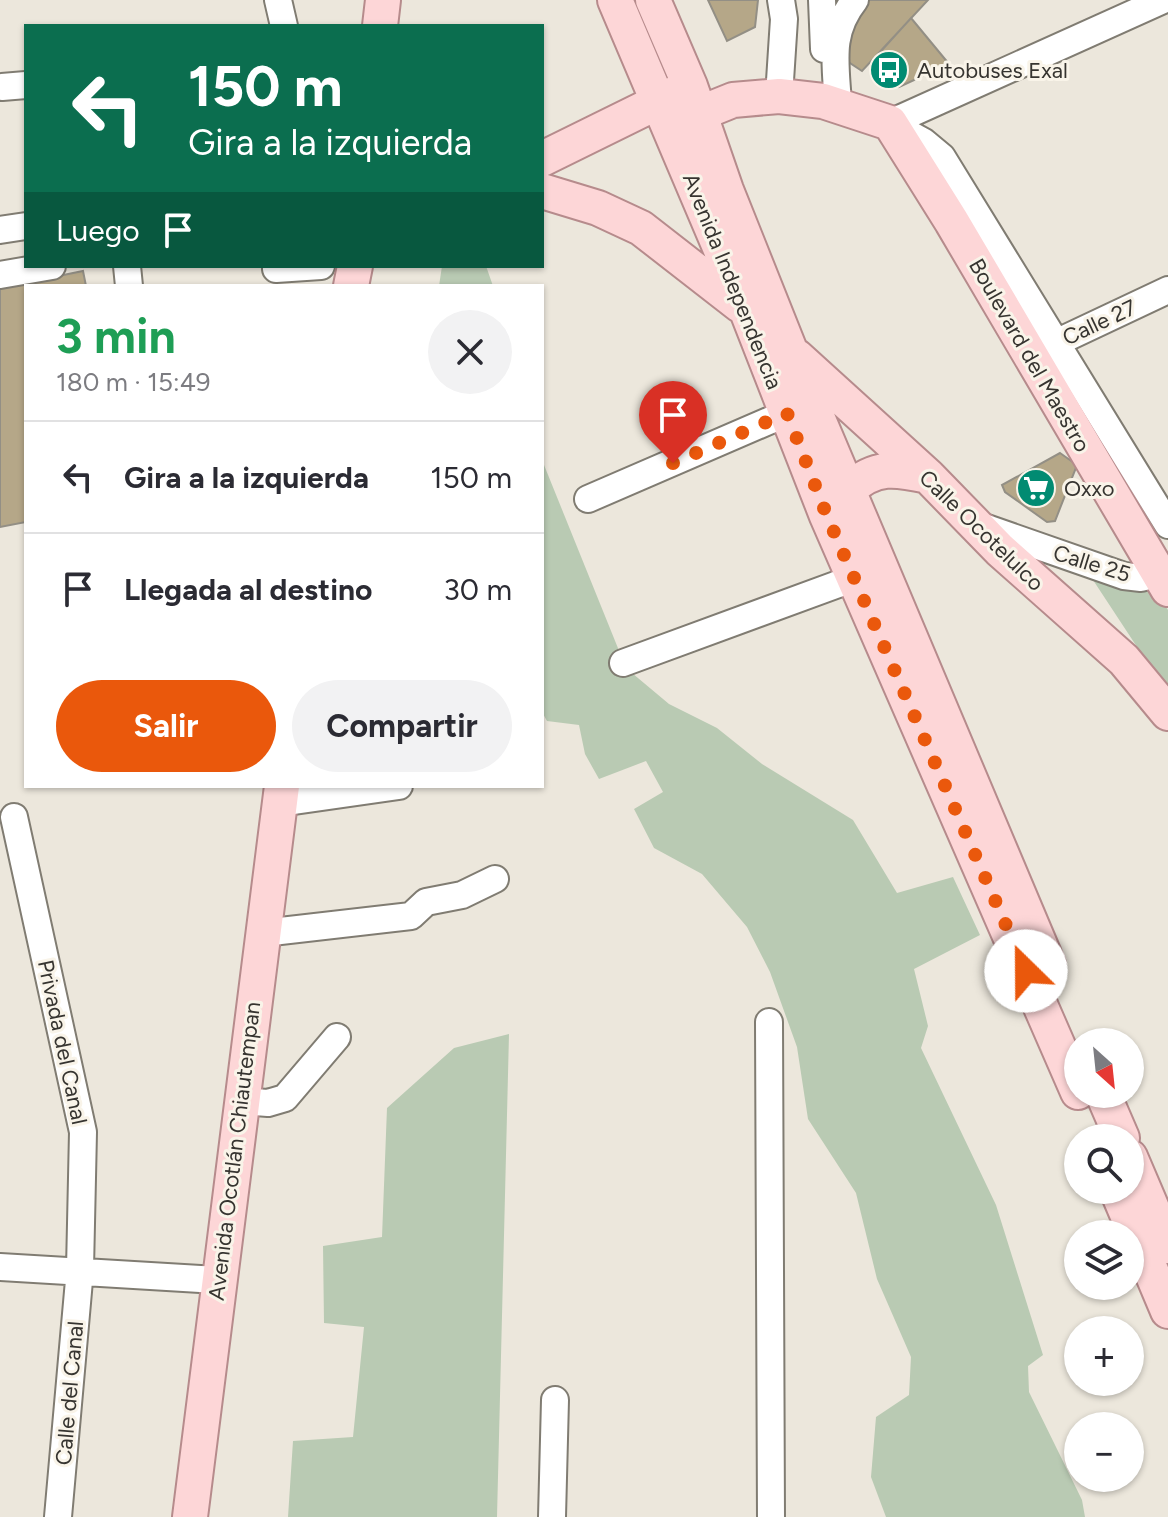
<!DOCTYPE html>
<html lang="es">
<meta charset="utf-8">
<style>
body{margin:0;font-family:Figtree,sans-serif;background:#f2f2f3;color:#2b2b33;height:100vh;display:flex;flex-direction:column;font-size:30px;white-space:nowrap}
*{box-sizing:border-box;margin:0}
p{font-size:26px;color:#7c7c81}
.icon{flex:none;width:44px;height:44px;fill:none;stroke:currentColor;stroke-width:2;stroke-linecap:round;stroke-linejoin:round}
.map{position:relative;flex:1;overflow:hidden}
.side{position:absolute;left:24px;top:284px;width:520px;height:504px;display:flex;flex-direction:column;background:#fff;border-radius:0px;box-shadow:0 2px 6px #0004}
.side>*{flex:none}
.guide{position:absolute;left:24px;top:24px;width:520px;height:244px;border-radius:0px;box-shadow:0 2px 6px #0004;background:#0b6e4f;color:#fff;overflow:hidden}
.needle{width:52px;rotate:153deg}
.buttons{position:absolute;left:1064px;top:1028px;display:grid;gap:16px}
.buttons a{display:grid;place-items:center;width:80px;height:80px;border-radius:50%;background:#fff;box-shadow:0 2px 6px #0004;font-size:40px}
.pin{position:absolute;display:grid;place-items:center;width:68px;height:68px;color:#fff;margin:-82px -34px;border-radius:50% 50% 50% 0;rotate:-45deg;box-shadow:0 0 8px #0007}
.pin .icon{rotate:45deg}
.me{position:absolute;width:88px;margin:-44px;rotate:337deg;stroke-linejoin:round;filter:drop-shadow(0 0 6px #0008)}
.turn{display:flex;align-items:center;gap:28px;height:168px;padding:0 32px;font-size:36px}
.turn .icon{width:104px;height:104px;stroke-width:2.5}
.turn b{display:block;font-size:56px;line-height:68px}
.then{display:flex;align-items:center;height:76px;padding:0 32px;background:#0003;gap:16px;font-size:30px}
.round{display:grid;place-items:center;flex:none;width:84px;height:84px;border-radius:42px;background:#f2f2f3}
.headline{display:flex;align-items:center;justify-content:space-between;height:136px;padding:0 32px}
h1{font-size:48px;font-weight:700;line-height:60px;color:#1e9e55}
.button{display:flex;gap:16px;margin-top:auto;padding:16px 32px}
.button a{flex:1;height:92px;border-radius:48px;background:#ea580c;color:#fff;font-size:32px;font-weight:700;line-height:92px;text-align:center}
.button a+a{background:#f2f2f3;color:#2b2b33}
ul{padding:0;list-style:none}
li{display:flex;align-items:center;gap:24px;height:112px;padding:0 32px;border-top:2px solid #e1e1e2}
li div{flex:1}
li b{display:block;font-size:30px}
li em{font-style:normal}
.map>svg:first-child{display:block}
</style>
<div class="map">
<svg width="1168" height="1517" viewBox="0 0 1168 1517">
<rect width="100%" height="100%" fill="#ece7dc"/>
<path fill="#b9cab3" d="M442,266h44l7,20h-54z
M542,460l84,208 43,36 48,24 45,36 91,56 44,73 56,-16 27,58 -66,34 14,57 -7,22 75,157 47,150 -15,11 1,26 53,108 3,17h-199l-15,-40 5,-60 33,-22 2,-38 -34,-78 -21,-86 -48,-74 -11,-72 -27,-75 -23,-45 -45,-53 -48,-26 -20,-39 29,-17 -17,-31 -47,18 -14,-25 -6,-29 -32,-4 -5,-9z
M1093,580l62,9 13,21v84z
M509,1034l-12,483h-209l5,-76 60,-4 11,-110 -40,-4 -1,-77 59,-9 5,-129 67,-60z"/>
<path fill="#b5a788" stroke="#938f85" stroke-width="2" d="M708,0h50l-3,27 -28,14z
M867,0h61l-66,71 -15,-10 -7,-20z
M911,18l38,46 -50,23 -27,-26z
M83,271l3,15h-60v236l-26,5v-239z
M1060,453l17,12 -22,56 -8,1 -42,-30 -3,-7z"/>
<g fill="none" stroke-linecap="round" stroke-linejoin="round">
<g stroke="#807c72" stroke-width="30">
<path id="minor" d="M278,0l6,26
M822,0l2,49
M2,87l24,-2
M779,96l5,-77 -3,-19
M838,105c-2,-41 -10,-71 17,-105
M890,123l273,-123
M891,124l33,18 18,15 226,368
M0,230l26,-4
M127,266l2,20
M276,269l45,-3
M0,275l52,-9
M1045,348l123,-58
M588,499l199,-86
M975,524l149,52 17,2 27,-7
M623,663l248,-91
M280,803l119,-17
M14,817l69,315 -3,137 -22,248
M263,933l148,-17 15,-14 36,-7 33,-16
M769,1022l2,495
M240,1101l28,2 17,-5 52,-61
M0,1267l217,13
M552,1517l3,-117"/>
</g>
<g stroke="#b68b8c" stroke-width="38">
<path id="major" d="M615,0l132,311 80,205 251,576
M653,0l37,86 36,104 81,203 241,571
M380,26l3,-26
M681,121l52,-21 46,-4 44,5 67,22 62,99 216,367
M542,159l136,-67
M542,191l56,17 43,20 99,77
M351,286l4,-20
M797,357l131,119 72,74 124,110 44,53
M850,489c25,-24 46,-20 78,-13
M1103,1094l19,44
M1130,1157l38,89
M1117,1190l51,121
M190,1517l92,-731"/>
</g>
<use href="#minor" stroke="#fff" stroke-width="26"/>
<use href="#major" stroke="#fdd6d7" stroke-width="34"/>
</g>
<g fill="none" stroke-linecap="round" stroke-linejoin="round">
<path stroke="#ea580c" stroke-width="14" stroke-dasharray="0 25.2" d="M673,463l114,-50 40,103 199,455"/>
</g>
<defs>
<g id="bus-disc" transform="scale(2)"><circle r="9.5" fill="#018b72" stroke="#f9f4e9"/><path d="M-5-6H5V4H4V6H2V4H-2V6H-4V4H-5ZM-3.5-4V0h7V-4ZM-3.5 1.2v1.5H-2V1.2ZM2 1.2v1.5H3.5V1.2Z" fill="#fff"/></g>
<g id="supermarket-disc" transform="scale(2)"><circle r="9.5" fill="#018b72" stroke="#f9f4e9"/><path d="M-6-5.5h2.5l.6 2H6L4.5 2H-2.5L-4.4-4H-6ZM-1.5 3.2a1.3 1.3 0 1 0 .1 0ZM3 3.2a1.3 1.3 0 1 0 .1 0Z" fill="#fff"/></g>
</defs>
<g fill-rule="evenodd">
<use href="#bus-disc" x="889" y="70"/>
<use href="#supermarket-disc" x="1036" y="488"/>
</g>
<g text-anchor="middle" stroke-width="6" stroke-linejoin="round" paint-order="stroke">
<g font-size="22" fill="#363430" stroke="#f9f4e9" text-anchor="start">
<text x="917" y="78">Autobuses Exal</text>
<text x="1064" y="496">Oxxo</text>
</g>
<g font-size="22" fill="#363430" stroke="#f9f4e9">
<text transform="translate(733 281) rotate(68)" y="8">Avenida Independencia</text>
<text transform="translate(1099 322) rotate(-25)" y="8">Calle 27</text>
<text transform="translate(1030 355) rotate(60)" y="8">Boulevard del Maestro</text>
<text transform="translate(982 530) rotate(44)" y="8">Calle Ocotelulco</text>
<text transform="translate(1092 563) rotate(17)" y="8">Calle 25</text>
<text transform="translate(63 1042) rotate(78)" y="8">Privada del Canal</text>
<text transform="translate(234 1151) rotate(-83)" y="8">Avenida Ocotlán Chiautempan</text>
<text transform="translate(69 1393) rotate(-85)" y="8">Calle del Canal</text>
</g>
</g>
</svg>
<div class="buttons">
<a><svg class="needle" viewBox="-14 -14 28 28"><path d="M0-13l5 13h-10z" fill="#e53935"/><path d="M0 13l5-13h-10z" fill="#7c7c81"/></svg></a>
<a><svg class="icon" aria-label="search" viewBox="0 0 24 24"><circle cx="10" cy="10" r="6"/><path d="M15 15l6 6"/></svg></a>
<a><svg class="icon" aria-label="layers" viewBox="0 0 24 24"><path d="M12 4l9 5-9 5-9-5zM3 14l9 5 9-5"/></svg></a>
<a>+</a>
<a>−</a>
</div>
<div class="pin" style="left:673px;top:463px;background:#d93025"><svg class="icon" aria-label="arrive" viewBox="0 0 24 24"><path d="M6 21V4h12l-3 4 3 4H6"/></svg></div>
<svg class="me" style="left:1026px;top:971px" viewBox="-20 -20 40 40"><circle r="19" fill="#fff"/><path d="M0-13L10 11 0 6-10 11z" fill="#ea580c"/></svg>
<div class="guide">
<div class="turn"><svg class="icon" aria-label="left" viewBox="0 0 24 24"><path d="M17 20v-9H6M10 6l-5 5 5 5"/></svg><div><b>150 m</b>Gira a la izquierda</div></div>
<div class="then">Luego<svg class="icon" aria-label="arrive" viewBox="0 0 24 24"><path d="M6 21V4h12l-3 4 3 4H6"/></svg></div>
</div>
<section class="side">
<div class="headline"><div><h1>3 min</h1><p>180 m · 15:49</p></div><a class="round"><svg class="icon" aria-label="close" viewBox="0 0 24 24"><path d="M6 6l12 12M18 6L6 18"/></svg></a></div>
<ul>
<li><svg class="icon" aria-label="left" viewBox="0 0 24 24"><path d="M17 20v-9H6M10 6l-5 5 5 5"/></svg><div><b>Gira a la izquierda</b></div><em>150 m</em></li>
<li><svg class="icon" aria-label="arrive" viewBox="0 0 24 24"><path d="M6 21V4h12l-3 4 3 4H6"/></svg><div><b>Llegada al destino</b></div><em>30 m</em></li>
</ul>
<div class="button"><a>Salir</a><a>Compartir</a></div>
</section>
</div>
